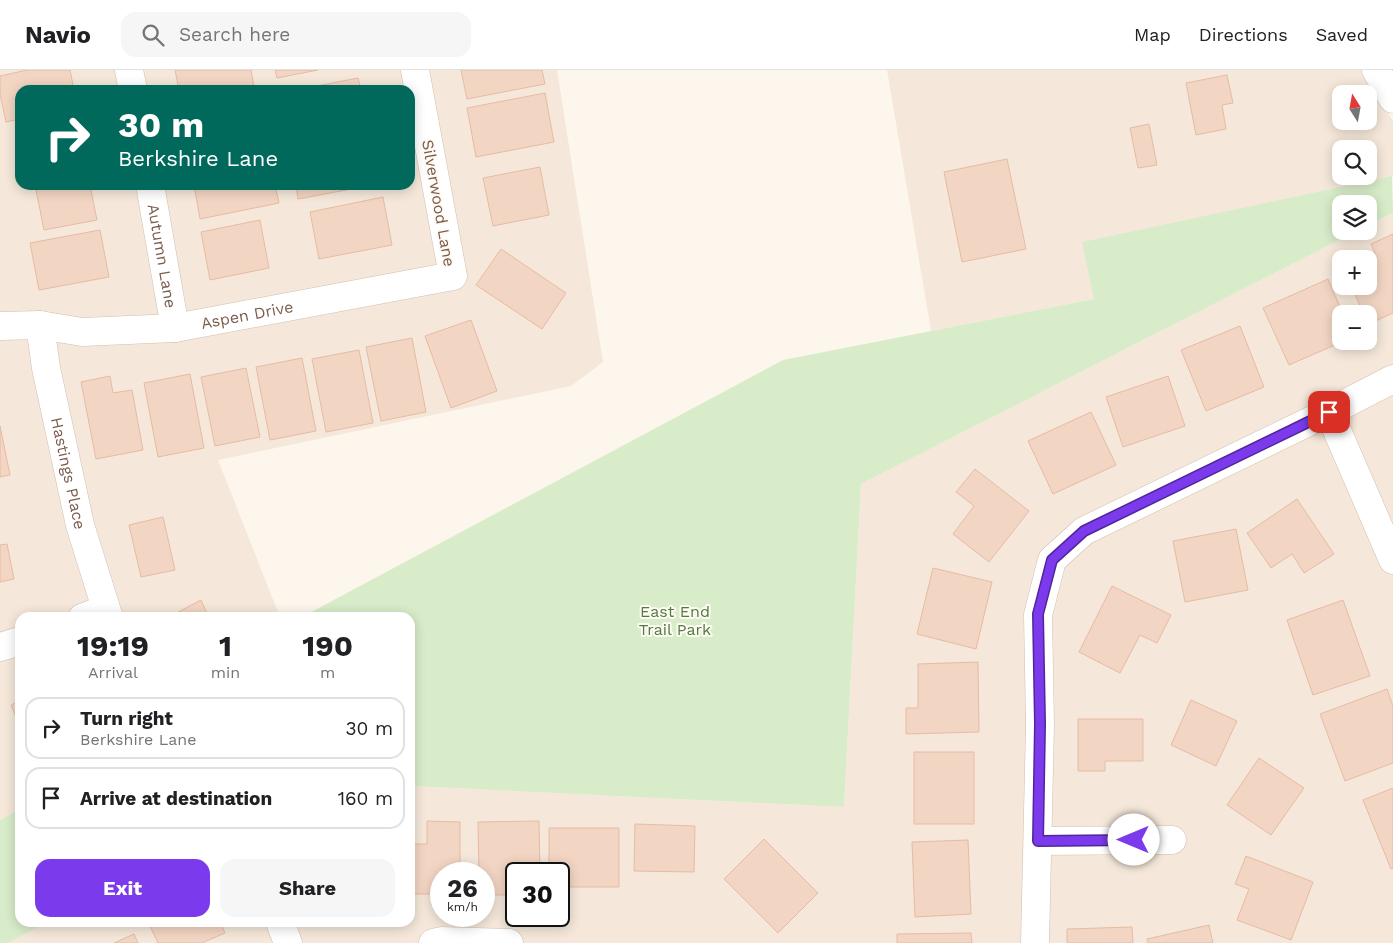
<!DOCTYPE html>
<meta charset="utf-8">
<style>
body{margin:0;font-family:"Work Sans",sans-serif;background:#f6f6f6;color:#202124;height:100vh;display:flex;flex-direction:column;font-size:19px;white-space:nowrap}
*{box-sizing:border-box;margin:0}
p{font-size:16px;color:#757577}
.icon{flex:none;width:28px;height:28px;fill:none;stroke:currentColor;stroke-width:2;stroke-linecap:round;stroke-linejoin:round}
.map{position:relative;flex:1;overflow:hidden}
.side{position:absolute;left:15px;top:542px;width:400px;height:315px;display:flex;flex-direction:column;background:#fff;border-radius:15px;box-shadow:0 2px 12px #0003}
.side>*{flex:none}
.banner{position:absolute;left:15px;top:15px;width:400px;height:105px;border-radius:15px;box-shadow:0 2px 12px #0003;background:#00695c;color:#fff;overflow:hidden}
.needle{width:32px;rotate:349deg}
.controls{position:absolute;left:1332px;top:15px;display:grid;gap:10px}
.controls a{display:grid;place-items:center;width:45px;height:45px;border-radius:10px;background:#fff;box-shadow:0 2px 12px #0003;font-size:25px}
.speed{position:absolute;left:430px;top:792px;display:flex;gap:10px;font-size:25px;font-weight:700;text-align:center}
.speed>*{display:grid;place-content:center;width:65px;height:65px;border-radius:50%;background:#fff;box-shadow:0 2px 12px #0003;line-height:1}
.speed small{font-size:12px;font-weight:400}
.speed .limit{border:2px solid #111;border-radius:8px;background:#fff;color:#111}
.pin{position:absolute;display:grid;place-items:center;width:42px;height:42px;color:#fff;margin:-21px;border-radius:10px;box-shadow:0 2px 8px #0006}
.me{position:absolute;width:55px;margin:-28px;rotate:270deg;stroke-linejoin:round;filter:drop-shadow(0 0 4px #0008)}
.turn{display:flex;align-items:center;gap:18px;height:105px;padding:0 20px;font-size:22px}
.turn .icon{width:65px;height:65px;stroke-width:2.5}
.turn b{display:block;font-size:35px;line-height:42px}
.eta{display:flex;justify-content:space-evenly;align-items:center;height:85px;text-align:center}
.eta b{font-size:30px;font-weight:700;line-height:35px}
.cta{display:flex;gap:10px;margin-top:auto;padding:10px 20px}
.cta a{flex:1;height:58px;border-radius:15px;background:#7c3aed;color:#fff;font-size:20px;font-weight:700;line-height:58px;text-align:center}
.cta a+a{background:#f6f6f6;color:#202124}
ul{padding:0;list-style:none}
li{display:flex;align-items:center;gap:15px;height:62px;margin:0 10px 8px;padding:0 10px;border:2px solid #e0e0e0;border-radius:15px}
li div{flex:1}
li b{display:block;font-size:19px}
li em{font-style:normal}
header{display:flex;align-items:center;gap:30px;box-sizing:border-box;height:70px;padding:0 25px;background:#fff;border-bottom:1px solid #e0e0e0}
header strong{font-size:24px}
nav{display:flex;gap:28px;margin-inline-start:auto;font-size:18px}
.search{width:350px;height:45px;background:#f6f6f6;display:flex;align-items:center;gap:12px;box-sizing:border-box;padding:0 18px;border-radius:15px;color:#757577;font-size:19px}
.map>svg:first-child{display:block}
</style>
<header>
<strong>Navio</strong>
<div class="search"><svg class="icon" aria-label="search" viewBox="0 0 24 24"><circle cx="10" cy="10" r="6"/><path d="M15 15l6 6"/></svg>Search here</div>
<nav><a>Map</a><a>Directions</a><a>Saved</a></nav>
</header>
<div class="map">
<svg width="1393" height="873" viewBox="0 0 1393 873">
<rect width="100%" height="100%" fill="#fdf6ec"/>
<path fill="#f5e8da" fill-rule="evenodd" d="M0,0h557l46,292 -32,24 -353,74 62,157 -260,1v191l-20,11zM20,20h390v95h-390z
M887,0h476l30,51v55l-310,66 11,57 -163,32zM1341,24h28v27h-28zM1341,79h28v27h-28z
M1393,143v730h-1385l38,-20 364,-1v-136l434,21 17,-323 496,-253h12v-6zM1341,189h28v27h-28zM1341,244h28v27h-28zM441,804h43v42h-43zM516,804h43v42h-43z"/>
<path fill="#d8ecc9" d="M1392,106l1,37 -24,12v-21h-28v27h16l-496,253 -17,323 -434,-21v-168l-108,-1 481,-257 311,-61 -12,-57z
M20,739v113l26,1 -38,20h-8v-123z"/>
<path fill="#f3d5c3" stroke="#e6bba3" d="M27,0h43l4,20h-54v29l-14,3 -6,-28v-18z
M175,0h76l3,17 -13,3h-62z
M275,0h43l-41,8z
M461,0h81l3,14 -78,15z
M1227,5l6,28 -11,2 4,24 -30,6 -10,-52z
M358,8l3,12h-65z
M545,23l9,49 -78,15 -9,-49z
M1149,54l8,41 -19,3 -8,-40z
M1007,89l19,90 -64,13 -18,-90z
M540,97l9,48 -56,11 -10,-48z
M35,115h55l7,35 -53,10z
M194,115h81l4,18 -79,16z
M296,115h77l-75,14z
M383,127l9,48 -73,14 -9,-47z
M260,150l9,48 -59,12 -9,-48z
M100,160l9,47 -70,13 -9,-47z
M1393,164v79l-24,11v-10h-5l-13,-28h18v-24l8,-4 -6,-14z
M501,179l65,44 -24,36 -66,-44z
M1328,209l15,35 -2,27h3l-55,24 -26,-57z
M471,250l26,71 -46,17 -26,-72z
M1240,256l24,61 -58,24 -25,-61z
M412,268l14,74 -45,9 -15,-74z
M359,280l14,73 -47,9 -14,-73z
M302,288l14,73 -46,9 -14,-73z
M246,298l14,69 -45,9 -14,-69z
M190,304l14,74 -46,9 -14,-74z
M110,306l3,17 19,-3 11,60 -47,9 -15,-77z
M1168,306l17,50 -62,21 -17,-50z
M1091,342l25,53 -63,29 -25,-53z
M0,356l10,49 -10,2z
M975,399l54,42 -40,51 -36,-28 21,-28 -18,-14z
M1297,429l37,55 -30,19 -12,-19 -21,14 -24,-35z
M163,447l12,53 -34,7 -12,-52z
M1236,459l12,61 -63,12 -12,-61z
M7,474l7,35 -14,3v-37z
M933,498l59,14 -16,67 -59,-15z
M1112,516l59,29 -14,28 -17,-8 -20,38 -41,-21z
M201,530l8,18h-42z
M1343,530l27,76 -57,19 -26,-75z
M978,592l1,70 -73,2v-26h12v-44z
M1387,619l6,17v57l-48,18 -25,-67z
M1191,630l46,21 -21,45 -45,-21z
M20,631v25l-9,-21z
M1078,649h65v42h-38v10h-27z
M914,682h60v72h-60z
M1259,688l45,30 -33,47 -44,-30z
M1393,718v80l-2,1 -28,-69z
M427,751l33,1v52h-19v20h-31v-50h17z
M539,751l1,53h-24v12h-9v9h-23v-21h-5l-1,-52z
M635,754l60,2 -1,46 -60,-1z
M549,758h70v59h-60v-13h-10z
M764,769l54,54 -40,40 -54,-54z
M968,770l3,74 -56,3 -3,-75z
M1246,786l67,26 -22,58 -54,-20 12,-31 -14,-5z
M148,852h72l5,11 -23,10h-44z
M1209,855l4,18h-65l-1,-4z
M1132,857l1,16h-66v-14z
M971,863l1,10h-75v-9z
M134,864l4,9h-24z"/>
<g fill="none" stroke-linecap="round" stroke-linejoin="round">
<g stroke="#d1beb0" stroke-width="29">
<g id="minor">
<path d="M129,0l4,20"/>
<path id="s1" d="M150,115l25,143"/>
<path id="s2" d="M40,255l6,43 34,157 29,93"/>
<path id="s3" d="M0,256l40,-1 42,7 93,-4 278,-52 -38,-206"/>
<path d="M1329,342l64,148"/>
<path d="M82,548l23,-9"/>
<path d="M0,577l20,-6"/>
<path d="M1038,771l134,-1"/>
<path d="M280,852l8,21"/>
<path d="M433,873l8,-2 68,2"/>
<path d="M1035,873l5,-219 -2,-109 14,-55 32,-29 245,-119 64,-33"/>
</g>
</g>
<g stroke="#d1beb0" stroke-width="29">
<path id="tertiary" d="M1376,0l17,29"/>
</g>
<use href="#minor" stroke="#fff" stroke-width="28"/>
<use href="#tertiary" stroke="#fff" stroke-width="28"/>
</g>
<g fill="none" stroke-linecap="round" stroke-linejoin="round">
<g stroke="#51269a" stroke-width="12">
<path id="route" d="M1134,770l-96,1 2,-117 -2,-110 14,-54 32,-29 245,-119"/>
</g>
<use href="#route" stroke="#7c3aed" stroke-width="9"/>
</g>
<g text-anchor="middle" stroke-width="4" stroke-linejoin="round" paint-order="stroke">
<g font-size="16" fill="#7a5c4d" stroke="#fffaf3">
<text transform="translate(439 133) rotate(80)" y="6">Silverwood Lane</text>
<text dy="6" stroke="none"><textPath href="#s1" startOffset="72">Autumn Lane</textPath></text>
<text dy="6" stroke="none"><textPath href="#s3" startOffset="249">Aspen Drive</textPath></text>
<text dy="6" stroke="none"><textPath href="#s2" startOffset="151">Hastings Place</textPath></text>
</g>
<g font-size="16" fill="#537a41" stroke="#fffaf3">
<text x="675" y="547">East End<tspan x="675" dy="18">Trail Park</tspan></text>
</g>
</g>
</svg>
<div class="controls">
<a><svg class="needle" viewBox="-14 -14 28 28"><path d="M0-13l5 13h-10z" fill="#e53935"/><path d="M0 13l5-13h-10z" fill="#757577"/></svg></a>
<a><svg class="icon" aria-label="search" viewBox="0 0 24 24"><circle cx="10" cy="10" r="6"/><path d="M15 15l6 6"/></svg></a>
<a><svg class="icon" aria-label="layers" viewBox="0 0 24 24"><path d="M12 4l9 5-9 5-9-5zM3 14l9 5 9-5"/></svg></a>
<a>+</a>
<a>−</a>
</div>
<div class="speed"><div>26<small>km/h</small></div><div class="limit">30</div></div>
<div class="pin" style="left:1329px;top:342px;background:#d93025"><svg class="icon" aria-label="arrive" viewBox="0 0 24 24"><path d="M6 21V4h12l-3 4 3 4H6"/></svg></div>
<svg class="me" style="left:1134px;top:770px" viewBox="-20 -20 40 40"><circle r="19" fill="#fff"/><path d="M0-13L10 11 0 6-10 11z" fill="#7c3aed"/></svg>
<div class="banner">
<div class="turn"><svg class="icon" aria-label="right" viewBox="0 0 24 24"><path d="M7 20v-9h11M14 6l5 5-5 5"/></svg><div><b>30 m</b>Berkshire Lane</div></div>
</div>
<section class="side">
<div class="eta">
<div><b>19:19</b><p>Arrival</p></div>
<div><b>1</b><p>min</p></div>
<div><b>190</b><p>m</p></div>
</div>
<ul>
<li><svg class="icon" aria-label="right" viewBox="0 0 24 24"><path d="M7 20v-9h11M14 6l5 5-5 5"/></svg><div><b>Turn right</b><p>Berkshire Lane</p></div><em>30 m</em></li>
<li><svg class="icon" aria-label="arrive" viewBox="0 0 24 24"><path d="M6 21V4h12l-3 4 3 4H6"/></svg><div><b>Arrive at destination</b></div><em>160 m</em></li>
</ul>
<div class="cta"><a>Exit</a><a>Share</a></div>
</section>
</div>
